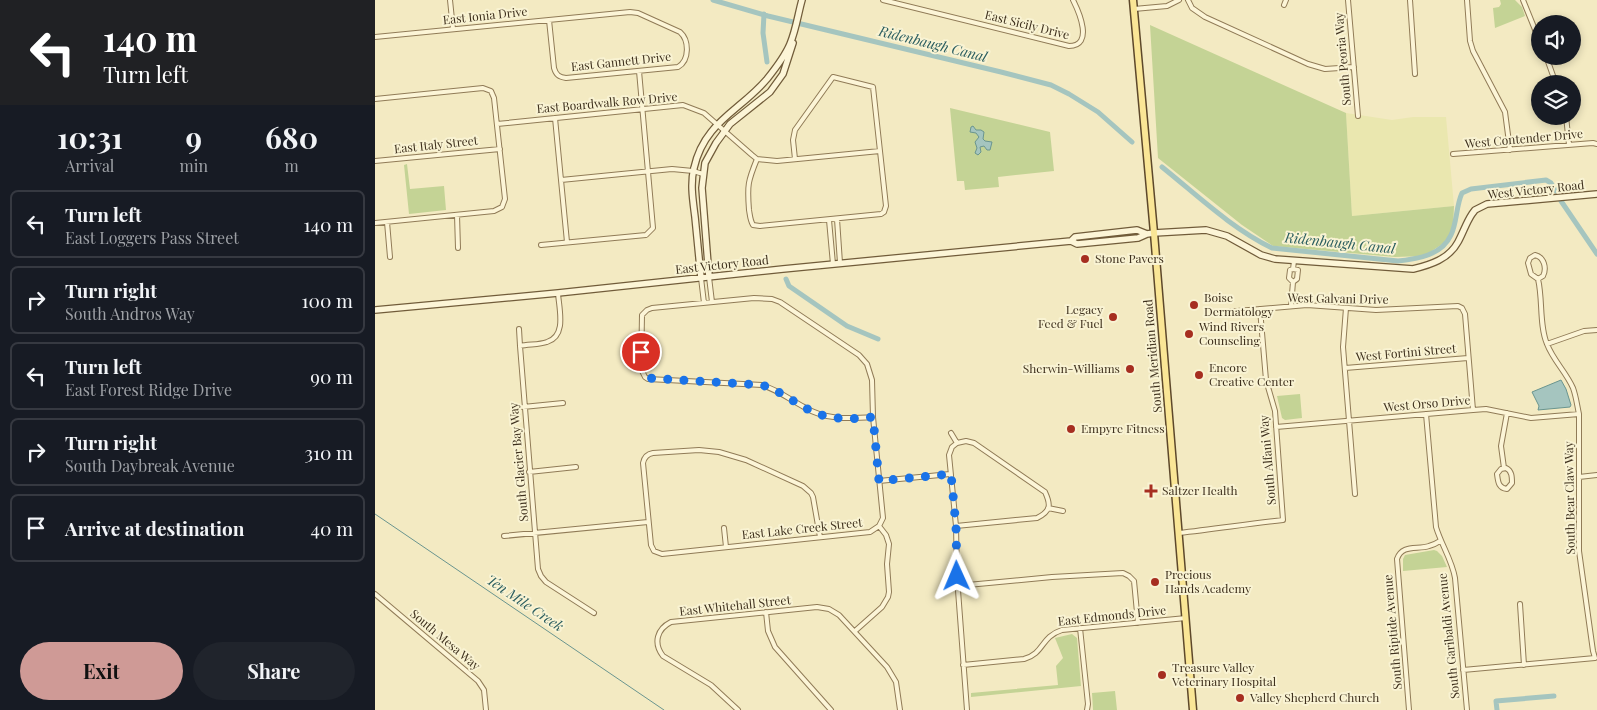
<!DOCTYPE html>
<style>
body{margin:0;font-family:"Playfair Display",serif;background:#20242c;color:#f1f3f6;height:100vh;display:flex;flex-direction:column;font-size:19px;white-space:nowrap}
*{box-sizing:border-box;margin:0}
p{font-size:16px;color:#9ea1a6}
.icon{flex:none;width:28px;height:28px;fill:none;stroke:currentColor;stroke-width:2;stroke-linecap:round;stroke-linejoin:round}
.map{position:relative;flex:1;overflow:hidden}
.details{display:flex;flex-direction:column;background:#171b24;width:375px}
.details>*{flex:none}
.banner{background:#202124;color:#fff;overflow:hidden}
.buttons{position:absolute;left:1156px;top:15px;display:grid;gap:10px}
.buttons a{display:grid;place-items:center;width:50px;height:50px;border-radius:50%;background:#171b24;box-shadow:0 2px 8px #0003;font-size:25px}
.pin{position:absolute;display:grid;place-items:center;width:42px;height:42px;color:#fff;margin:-21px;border:2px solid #fff;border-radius:50%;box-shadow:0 1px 5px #0007}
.me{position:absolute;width:55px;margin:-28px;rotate:359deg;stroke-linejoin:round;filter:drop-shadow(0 0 4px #0008)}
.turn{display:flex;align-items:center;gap:18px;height:105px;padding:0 20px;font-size:22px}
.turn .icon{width:65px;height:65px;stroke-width:2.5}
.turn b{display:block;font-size:35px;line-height:42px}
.eta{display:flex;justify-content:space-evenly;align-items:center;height:85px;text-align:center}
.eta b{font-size:30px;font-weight:700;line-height:35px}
.primary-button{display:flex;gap:10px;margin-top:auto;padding:10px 20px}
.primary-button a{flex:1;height:58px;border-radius:30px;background:#cf9a96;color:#111;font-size:20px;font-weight:700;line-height:58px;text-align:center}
.primary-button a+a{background:#20242c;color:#f1f3f6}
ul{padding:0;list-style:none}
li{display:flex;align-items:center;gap:15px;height:68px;margin:0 10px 8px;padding:0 10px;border:2px solid #363941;border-radius:8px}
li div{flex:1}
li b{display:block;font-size:19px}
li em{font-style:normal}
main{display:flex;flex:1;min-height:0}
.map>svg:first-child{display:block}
</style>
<main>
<section class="details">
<div class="banner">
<div class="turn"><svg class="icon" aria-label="left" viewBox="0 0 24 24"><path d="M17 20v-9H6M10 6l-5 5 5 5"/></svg><div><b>140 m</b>Turn left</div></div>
</div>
<div class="eta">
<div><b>10:31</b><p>Arrival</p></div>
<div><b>9</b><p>min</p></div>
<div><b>680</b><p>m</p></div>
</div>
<ul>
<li><svg class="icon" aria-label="left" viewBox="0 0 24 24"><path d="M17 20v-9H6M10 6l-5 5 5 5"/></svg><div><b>Turn left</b><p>East Loggers Pass Street</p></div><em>140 m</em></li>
<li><svg class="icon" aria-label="right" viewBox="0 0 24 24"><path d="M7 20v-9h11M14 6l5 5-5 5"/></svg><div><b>Turn right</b><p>South Andros Way</p></div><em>100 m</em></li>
<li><svg class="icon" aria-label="left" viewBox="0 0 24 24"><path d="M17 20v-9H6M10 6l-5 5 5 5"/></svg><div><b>Turn left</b><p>East Forest Ridge Drive</p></div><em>90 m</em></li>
<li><svg class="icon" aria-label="right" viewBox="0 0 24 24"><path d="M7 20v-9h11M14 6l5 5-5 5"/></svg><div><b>Turn right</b><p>South Daybreak Avenue</p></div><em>310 m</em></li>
<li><svg class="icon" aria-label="arrive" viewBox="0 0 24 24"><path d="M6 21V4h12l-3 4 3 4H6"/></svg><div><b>Arrive at destination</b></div><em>40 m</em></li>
</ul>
<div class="primary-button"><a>Exit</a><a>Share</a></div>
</section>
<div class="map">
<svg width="1222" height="710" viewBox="0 0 1222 710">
<rect width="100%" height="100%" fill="#f3eac2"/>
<path fill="#eae7af" d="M971,113l46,7 21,-3h33l8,89 -102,10z"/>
<path fill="#c4d395" d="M1125,0h15l7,7 3,9 -30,12 -2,-20 6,-1 2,-3z
M775,25l196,88 6,103 102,-10 -1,23 -9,14 -20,13 -29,1 -122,-11 -31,-21 -84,-67z
M575,108l100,24 4,39 -56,6 1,10 -34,3 -1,-9h-7z
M32,164l3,25 34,-3 2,24 -37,4 -5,-49z
M925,394l2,24 -17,2 -3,-2 -5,-22z
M1059,550l3,1 5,5 5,11 -44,4v-12l2,-4z
M697,634l5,4 4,48 -110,11v-4l87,-8 -2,-19 7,-8 -8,-20z
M740,691l2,19h-24l-1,-17z"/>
<path fill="#a5c5bf" stroke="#6a958f" d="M598,126l3,4h5l3,2 -1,7 2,2 7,1 -2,8h-3l-3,-4 -4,1 1,5 -3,3 -3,-2 2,-5 -2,-6 4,-5 -3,-4 -6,-1 1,-5z
M1186,380l5,9 5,16 -1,2 -32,3 1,-4 -7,-14z"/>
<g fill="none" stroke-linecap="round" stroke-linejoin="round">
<path stroke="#6a958f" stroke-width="1" d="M0,514l289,196"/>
<path stroke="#a5c5bf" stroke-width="5" d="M338,0l55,16 233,56 50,13 18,9 29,18 34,30
M389,14l-1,19 4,29
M787,167c35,28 69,61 110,81l126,13c20,-2 44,-6 53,-26 6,-12 5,-29 11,-42l9,-4 75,-9 5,3 5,8
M1186,201l36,53
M411,279l3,7 58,40 31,13
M1122,710l-1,-9 58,-5"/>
<g stroke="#907b57" stroke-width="6">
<path id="street" d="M75,0l3,29
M508,0l186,46c25,0 10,-34 4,-46
M813,0l4,8 13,9 103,47 17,5 29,-2
M973,0l10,116
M1035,0l5,74
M1092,0l3,41 3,10 32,61 5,38
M1148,0l17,42
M909,5l2,-5
M759,9l33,-3 12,-6
M0,37l255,-25 8,1 42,19c9,8 10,28 -2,35l-112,11c-7,-1 -10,-3 -12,-10l-5,-48
M1171,56l10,28
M0,99l108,-11 8,3 3,7 11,101 -3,8 -8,4 -119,12
M1191,116l3,29
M180,118l12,124
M122,124l186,-19 21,8 48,42 5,4 20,2 103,-10
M1078,154l140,-11 4,1
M382,159c-9,22 -10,26 -8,51 1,5 1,10 4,15l7,1 121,-12 3,-2 2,-6 -13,-119 -40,-10 -38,53 -2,10 2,19
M0,161l125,-12
M186,180l111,-11 21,2 10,3
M82,215l1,33
M462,219l3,44
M454,220l4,44
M12,222l3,35
M166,245l105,-10 7,-7 -14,-157
M1160,255c9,2 12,13 8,21l-5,3 -7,-5 -3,-11 2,-5z
M918,269l5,1 -1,9 -4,3 -4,-4 1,-8 3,-1 1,-8
M334,277l3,25
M326,278l3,25
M1163,279c5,21 1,46 9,65 6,16 19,28 26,44 3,8 4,17 6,26v137l14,100 2,7
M183,293c1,16 9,43 -11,49 -8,3 -19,2 -27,4l18,223 3,7 5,6 48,31
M916,306l2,-24
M971,308l-3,39 12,147
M839,313l93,-8 69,5 82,-4 4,2 3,6 8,96
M144,329l1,17
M1172,344l37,-13 13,-1
M970,368l123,-10
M148,407l40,-4
M1051,414l10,113c5,17 16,33 19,51l12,132
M498,417c-25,2 -48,3 -69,-10 -15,-8 -26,-17 -42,-22l-114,-6 -3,-2 -4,-8 1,-54 5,-5 5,-2 102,-10 18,1 8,3 79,53 8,9 5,16 1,37 10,101 -4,8
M901,427l197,-17 13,-1 45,9 48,-4
M576,433l6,10
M582,443l-5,4 -3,8 7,71 1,51 10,133
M1129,468l-3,-22 6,-33
M1131,468c6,3 6,9 6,15l-5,6c-9,-1 -9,-8 -10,-15l4,-5z
M154,472l47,-5
M1204,477l18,-2
M504,481l71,-7
M673,508l15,3
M581,526l81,-8c14,-7 14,-13 8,-26l-71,-49 -8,-2 -9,2
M349,528l2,19
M804,533c35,-4 69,-9 104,-13l-8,-109 -9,-31 -6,-71
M129,536l144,-14
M445,537l-7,-40 -2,-4 -8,-7 -57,-26 -27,-8 -20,-2 -46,3c-6,1 -9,5 -10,10l8,82 3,6 8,3 208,-22 9,-6
M582,586l95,-9 71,-4 6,3 5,5 4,42
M0,594l103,87 6,9 2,20
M1145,604l4,61
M391,612l2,19 7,16 56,63
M705,628l8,76 -1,6
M480,631l27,-24 6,-10 1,-5 -2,-28 2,-20 -3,-9 -7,-9
M588,665l61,-6c21,-6 16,-22 38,-29l124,-12
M1088,670l132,-12
M363,710l-27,-25 -48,-29c-10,-13 -6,-27 8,-34l146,-15 12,2 10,6 48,52 9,15 4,28
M1034,710l-12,-151c5,-15 20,-9 32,-13 4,-1 8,-3 11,-5"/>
</g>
<g stroke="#715c3a" stroke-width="8">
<path id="secondary" d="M696,241l4,-4 62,-7 10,4
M334,277l-7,-89 3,-25 11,-20 14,-19 40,-32 13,-18 10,-31
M326,278c-2,-21 -4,-41 -6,-61 -2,-16 -5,-33 -1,-49 10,-46 46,-57 73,-89 8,-10 18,-23 23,-35 6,-14 8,-30 12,-44
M0,310l183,-17 225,-24 288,-28 6,3 61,-6 9,-4 7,-1 52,-3 21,6 34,19 14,4 138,10c17,-4 36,-10 45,-27 5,-9 8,-19 14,-28l3,-4 12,-6 110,-10"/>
</g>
<g stroke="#5d482b" stroke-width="9">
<path id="primary" d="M758,0l21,233 39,477"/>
</g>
<use href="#street" stroke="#fcf5d7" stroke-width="4"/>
<use href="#secondary" stroke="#fcf5d7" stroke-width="5.5"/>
<use href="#primary" stroke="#fae696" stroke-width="6"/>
</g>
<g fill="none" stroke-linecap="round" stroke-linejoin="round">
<path stroke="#1a73e8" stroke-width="9" stroke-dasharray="0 16.2" d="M266,352l1,21 6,5 114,7c16,5 27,14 42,22 21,13 44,13 69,10l6,64 72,-7 5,52 1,50"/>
</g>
<g fill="#a62e20" stroke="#f9f3d3" stroke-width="2">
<circle cx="710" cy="259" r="5"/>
<circle cx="819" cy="305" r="5"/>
<circle cx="738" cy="317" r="5"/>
<circle cx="814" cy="334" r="5"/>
<circle cx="755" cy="369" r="5"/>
<circle cx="824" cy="375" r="5"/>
<circle cx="696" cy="429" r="5"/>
<path d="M773.5 483.5h5v5h5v5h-5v5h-5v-5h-5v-5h5z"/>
<circle cx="780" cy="582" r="5"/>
<circle cx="787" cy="675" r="5"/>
<circle cx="865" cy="698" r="5"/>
</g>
<g text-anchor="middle" stroke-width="4" stroke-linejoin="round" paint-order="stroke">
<g font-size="12" fill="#3e301d" stroke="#f9f3d3">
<text transform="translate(110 16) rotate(-6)" y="4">East Ionia Drive</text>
<text transform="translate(652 25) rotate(14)" y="4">East Sicily Drive</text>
<text transform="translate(968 59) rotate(-95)" y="4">South Peoria Way</text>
<text transform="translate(246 62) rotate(-6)" y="4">East Gannett Drive</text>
<text transform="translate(232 103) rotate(-5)" y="4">East Boardwalk Row Drive</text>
<text transform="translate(1149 139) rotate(-5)" y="4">West Contender Drive</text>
<text transform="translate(61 145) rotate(-6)" y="4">East Italy Street</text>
<text transform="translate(1161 190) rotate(-6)" y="4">West Victory Road</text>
<text transform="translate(347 265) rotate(-6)" y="4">East Victory Road</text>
<text transform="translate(963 299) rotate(1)" y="4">West Galvani Drive</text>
<text transform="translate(1031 353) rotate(-5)" y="4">West Fortini Street</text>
<text transform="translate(778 356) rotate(-95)" y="4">South Meridian Road</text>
<text transform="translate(1052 404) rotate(-5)" y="4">West Orso Drive</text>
<text transform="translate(893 460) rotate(-95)" y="4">South Alfani Way</text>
<text transform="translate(144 462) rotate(-95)" y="4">South Glacier Bay Way</text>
<text transform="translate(1195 498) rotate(-91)" y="4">South Bear Claw Way</text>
<text transform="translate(427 529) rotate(-6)" y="4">East Lake Creek Street</text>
<text transform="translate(360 606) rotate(-6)" y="4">East Whitehall Street</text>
<text transform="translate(737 616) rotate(-6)" y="4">East Edmonds Drive</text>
<text transform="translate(1018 632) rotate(-95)" y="4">South Riptide Avenue</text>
<text transform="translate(1074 636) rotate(-96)" y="4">South Garibaldi Avenue</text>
<text transform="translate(70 640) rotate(40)" y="4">South Mesa Way</text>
</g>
<g font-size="12" fill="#3e301d" stroke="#f9f3d3" text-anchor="start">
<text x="720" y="263">Stone Pavers</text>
<text x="829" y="302">Boise<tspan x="829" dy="14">Dermatology</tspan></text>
<text x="728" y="314" text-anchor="end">Legacy<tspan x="728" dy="14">Feed &amp; Fuel</tspan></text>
<text x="824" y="331">Wind Rivers<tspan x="824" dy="14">Counseling</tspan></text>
<text x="834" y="372">Encore<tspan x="834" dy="14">Creative Center</tspan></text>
<text x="745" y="373" text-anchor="end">Sherwin-Williams</text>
<text x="706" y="433">Empyre Fitness</text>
<text x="787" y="495">Saltzer Health</text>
<text x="790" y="579">Precious<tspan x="790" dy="14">Hands Academy</tspan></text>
<text x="797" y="672">Treasure Valley<tspan x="797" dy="14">Veterinary Hospital</tspan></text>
<text x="875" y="702">Valley Shepherd Church</text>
</g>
<g font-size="14" font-style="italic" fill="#2a5d5f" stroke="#f9f3d3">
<text transform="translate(558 44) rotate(14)" y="5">Ridenbaugh Canal</text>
<text transform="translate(965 243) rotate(6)" y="5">Ridenbaugh Canal</text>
<text transform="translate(150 603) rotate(34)" y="5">Ten Mile Creek</text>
</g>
</g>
</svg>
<div class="buttons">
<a><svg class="icon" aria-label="sound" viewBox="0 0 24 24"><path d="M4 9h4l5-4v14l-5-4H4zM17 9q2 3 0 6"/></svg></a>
<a><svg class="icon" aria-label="layers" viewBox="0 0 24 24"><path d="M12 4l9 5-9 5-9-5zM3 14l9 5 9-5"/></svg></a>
</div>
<div class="pin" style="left:266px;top:352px;background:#d93025"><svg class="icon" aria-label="arrive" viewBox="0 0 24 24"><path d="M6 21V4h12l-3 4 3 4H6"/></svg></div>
<svg class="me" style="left:582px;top:576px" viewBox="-20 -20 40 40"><path d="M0-17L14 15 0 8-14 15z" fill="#1a73e8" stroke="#fff" stroke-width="4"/></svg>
</div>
</main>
